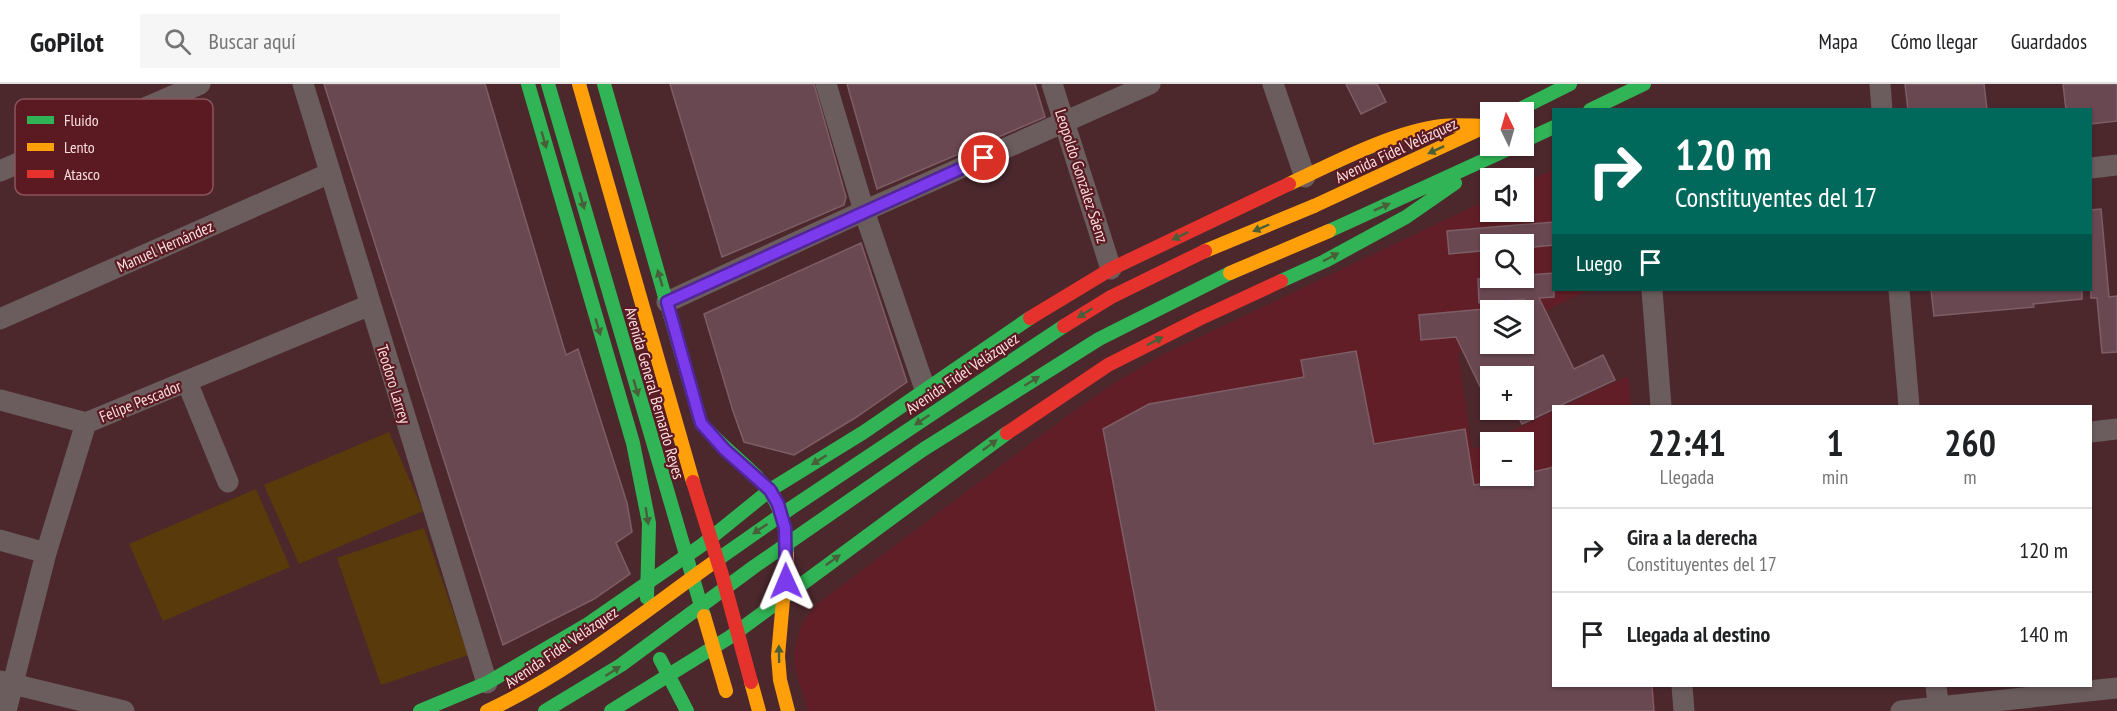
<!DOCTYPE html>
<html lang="es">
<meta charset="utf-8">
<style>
body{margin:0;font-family:"PT Sans Narrow",sans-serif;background:#f6f6f6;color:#202124;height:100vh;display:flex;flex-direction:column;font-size:22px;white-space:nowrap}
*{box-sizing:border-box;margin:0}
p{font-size:20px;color:#757577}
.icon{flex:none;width:33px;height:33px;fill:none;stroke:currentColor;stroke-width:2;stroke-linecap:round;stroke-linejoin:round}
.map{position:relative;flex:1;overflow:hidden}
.panel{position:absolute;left:1552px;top:321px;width:540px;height:282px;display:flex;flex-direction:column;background:#fff;border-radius:0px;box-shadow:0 2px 4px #0004}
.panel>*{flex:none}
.guide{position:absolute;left:1552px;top:24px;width:540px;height:183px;border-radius:0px;box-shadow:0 2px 4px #0004;background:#00695c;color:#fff;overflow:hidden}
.needle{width:39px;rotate:355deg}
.fabs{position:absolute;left:1480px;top:18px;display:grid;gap:12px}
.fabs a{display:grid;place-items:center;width:54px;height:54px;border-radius:0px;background:#fff;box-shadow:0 2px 4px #0004;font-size:30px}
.pin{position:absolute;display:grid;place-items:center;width:51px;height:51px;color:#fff;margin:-26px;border:3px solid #fff;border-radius:50%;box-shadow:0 2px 6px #0007}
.me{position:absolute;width:66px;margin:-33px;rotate:359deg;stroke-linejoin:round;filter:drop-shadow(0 0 4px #0008)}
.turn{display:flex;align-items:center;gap:21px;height:126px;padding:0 24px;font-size:27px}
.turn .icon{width:78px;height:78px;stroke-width:2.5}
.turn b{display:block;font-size:42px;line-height:51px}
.then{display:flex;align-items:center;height:57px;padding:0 24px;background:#0003;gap:12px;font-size:22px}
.eta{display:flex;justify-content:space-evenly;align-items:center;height:102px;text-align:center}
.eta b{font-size:36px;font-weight:700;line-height:42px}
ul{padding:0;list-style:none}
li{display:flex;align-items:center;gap:18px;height:84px;padding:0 24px;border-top:2px solid #e0e0e0}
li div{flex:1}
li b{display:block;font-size:22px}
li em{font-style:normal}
header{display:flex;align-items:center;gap:36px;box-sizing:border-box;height:84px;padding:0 30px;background:#fff;border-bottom:2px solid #e0e0e0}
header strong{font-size:28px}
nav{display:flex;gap:33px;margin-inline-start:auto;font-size:21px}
.search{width:420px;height:54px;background:#f6f6f6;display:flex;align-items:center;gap:15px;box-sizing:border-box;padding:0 21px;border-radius:0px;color:#757577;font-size:22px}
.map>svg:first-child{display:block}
</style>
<header>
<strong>GoPilot</strong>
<div class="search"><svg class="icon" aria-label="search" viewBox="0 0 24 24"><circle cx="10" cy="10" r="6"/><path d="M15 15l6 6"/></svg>Buscar aquí</div>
<nav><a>Mapa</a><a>Cómo llegar</a><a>Guardados</a></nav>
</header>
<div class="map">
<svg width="2117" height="627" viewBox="0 0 2117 627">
<rect width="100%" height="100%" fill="#4c282d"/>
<path fill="#621e27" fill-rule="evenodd" d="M1554,85v121h35l-65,31v-11h-33v27l-33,16 14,96 82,-38v275h100l2,25h-848l-13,-43 -1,-19 8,-25 14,-19 246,-185 52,-37 50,-29 327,-156v14h33v-29zM1491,160h33v34h-33zM1491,358h33v34h-33z
M1628,292l3,30h-67l53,-25z"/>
<path fill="#593a0a" d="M389,348l34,79 -124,53 -35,-79z
M256,405l34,78 -127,54 -34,-77z
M424,444l44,127 -87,30 -44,-127z"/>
<path fill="#6a4852" stroke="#7d5e66" stroke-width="1.5" d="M324,0h161l81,271 12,-6 49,154 5,29 -16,11 14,31 -36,25 -91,46z
M670,0h144l32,113 -2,8 -122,52z
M847,0h188l10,33 -168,72z
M1346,0h31l9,18 -25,12z
M1905,0h79l3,26h-79z
M2063,0h54v37l-26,3v-14h-25z
M2101,125l8,88 8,-1v56l-15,1 -5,-55h-6v-88z
M1554,138v23l-30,3v-4h-33v6l-42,4 -2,-23z
M861,159l46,139 -52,36 -61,37 -50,-13 -11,-31 -29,-97z
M1524,183l4,8 26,-2v24l-15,1 35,71 29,-14 12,25 -56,26h-5v3l-32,15 -7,-14h9v-34h-33v33l-35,-72 -35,3 -2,-25 65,-6 2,31 5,-3v7h33v-45l-45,4 -1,-24 46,-1z
M1931,206h151v9l-49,5 1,3 -100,9z
M1356,267l18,93 91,-15 9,56 50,-9v-2l30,-7v219h98l2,25h-498l-53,-282 46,-25 155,-27 -3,-17z"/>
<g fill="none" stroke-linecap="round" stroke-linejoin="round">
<path stroke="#6b5d5d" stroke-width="21" d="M303,0l184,599
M826,0l38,127 61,178
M1052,0l59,185
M1273,0l32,93
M1880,0l2,26
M2091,84l26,-3
M0,87l200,-87
M1652,206l9,116
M1899,206l10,116
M667,218l197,-91 286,-127
M0,235l330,-146
M187,298l41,100
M0,316l86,23
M86,339l284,-118
M2091,348l26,-3
M0,456l46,13
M0,597l124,30
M1682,602l2,25
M1936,602l3,25
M6,627l40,-158 40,-130
M1901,627l216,-23"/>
<path stroke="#30b455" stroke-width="14" d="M528,0l105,359 16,80 -2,75
M604,0l97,339c41,47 87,61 86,132
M1590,26l54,-26
M1514,28l56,-28
M1524,57l30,-14
M1329,147l186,-85
M1281,197l44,-20 81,-44 49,-34
M660,575l27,52
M420,627l67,-28 101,-59 114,-79 68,-55 94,-58 166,-114
M611,627l119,-74 277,-204"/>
<path stroke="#ff9f0a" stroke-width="14" d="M1289,100c45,-21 103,-52 153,-58 15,-2 32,0 47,0
M1314,122l177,-82
M787,471l-9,101 2,24 8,31
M751,598l8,29"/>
<path stroke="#e5322d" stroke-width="14" d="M1030,234l81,-49 178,-85
M1007,349l101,-68 91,-46 82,-38"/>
<path stroke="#30b455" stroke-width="14" d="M548,0l156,532
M714,478l77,-54 273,-182
M545,627l76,-46 134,-99 169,-117 175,-110 131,-66"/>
<path stroke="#ff9f0a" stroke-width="14" d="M579,0l114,398
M1205,167l109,-45
M1230,189l99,-42
M704,532l22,75
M487,627c82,-38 154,-97 227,-149"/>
<path stroke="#e5322d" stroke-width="14" d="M1064,242l47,-29 94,-46
M693,398l29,93 29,107"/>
</g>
<defs><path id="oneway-solid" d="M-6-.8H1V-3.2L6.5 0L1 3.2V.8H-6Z" transform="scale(1.5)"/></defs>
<g fill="#485f39">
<use href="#oneway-solid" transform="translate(544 56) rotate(74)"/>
<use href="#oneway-solid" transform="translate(1436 66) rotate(155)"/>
<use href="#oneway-solid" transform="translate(582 117) rotate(74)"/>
<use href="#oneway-solid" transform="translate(1382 123) rotate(-24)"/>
<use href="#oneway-solid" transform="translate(1261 144) rotate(157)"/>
<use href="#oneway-solid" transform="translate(1180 152) rotate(154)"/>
<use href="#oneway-solid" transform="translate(1331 173) rotate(-28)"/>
<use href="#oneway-solid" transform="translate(660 194) rotate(-106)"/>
<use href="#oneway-solid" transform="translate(1085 229) rotate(148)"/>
<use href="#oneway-solid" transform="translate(598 243) rotate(74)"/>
<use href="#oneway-solid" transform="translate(1155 257) rotate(-27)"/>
<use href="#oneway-solid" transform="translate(1032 297) rotate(-32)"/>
<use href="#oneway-solid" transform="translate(636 304) rotate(74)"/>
<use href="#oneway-solid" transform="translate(922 336) rotate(146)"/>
<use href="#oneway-solid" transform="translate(990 361) rotate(-36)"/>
<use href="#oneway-solid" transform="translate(819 376) rotate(148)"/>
<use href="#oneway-solid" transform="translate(647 432) rotate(81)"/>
<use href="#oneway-solid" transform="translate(760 445) rotate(146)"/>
<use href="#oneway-solid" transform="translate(833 476) rotate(-36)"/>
<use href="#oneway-solid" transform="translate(779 570) rotate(-91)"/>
<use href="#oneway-solid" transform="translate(613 587) rotate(-33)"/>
</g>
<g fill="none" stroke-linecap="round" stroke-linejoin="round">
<g stroke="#51269a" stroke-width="15">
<path id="route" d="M786,497l-1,-53 -7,-24 -8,-14 -46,-41 -23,-26 -34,-121 317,-144"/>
</g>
<use href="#route" stroke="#7c3aed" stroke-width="10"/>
</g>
<g text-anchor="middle" stroke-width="4.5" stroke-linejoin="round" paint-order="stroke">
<g font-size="16" fill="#f9dfdf" stroke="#5b1922">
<text transform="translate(1396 66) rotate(-25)" y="6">Avenida Fidel Velázquez</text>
<text transform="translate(1082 92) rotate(72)" y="6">Leopoldo González Sáenz</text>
<text transform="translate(165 162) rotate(-24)" y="6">Manuel Hernández</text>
<text transform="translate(962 289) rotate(-34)" y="6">Avenida Fidel Velázquez</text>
<text transform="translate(394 300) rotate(73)" y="6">Teodoro Larrey</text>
<text transform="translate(655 309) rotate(74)" y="6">Avenida General Bernardo Reyes</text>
<text transform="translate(140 317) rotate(-22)" y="6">Felipe Pescador</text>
<text transform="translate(561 563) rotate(-34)" y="6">Avenida Fidel Velázquez</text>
</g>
</g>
<rect x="15" y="15" width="198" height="96" rx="9" fill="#5b1922" stroke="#8a545b" stroke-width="1.5"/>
<rect x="27" y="32" width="27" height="8" fill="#30b455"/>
<rect x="27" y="59" width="27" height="8" fill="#ff9f0a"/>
<rect x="27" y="86" width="27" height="8" fill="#e5322d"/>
<g font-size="16" fill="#f9dfdf">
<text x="64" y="42">Fluido</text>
<text x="64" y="69">Lento</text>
<text x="64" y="96">Atasco</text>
</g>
</svg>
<div class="fabs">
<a><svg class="needle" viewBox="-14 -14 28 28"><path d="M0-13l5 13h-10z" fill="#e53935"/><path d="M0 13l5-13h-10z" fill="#757577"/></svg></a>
<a><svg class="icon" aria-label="sound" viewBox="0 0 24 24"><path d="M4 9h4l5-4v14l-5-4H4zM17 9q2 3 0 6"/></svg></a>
<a><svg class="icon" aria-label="search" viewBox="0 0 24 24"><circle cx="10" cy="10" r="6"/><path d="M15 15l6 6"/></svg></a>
<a><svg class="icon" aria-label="layers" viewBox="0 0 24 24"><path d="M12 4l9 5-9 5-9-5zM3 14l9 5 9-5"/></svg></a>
<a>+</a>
<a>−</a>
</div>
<div class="pin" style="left:984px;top:74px;background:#d93025"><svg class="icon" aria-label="arrive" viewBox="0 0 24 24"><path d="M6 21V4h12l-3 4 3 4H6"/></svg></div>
<svg class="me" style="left:786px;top:497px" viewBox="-20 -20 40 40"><path d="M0-17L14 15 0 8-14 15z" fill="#7c3aed" stroke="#fff" stroke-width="4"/></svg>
<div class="guide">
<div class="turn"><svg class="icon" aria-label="right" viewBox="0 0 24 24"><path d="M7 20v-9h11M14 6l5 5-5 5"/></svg><div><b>120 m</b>Constituyentes del 17</div></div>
<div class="then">Luego<svg class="icon" aria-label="arrive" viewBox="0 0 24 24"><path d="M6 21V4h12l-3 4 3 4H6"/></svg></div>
</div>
<section class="panel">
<div class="eta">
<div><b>22:41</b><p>Llegada</p></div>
<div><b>1</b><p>min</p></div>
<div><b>260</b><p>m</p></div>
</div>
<ul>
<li><svg class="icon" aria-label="right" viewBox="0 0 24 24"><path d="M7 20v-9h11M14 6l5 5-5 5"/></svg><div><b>Gira a la derecha</b><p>Constituyentes del 17</p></div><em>120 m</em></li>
<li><svg class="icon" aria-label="arrive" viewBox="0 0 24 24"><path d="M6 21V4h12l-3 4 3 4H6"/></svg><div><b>Llegada al destino</b></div><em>140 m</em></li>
</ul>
</section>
</div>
